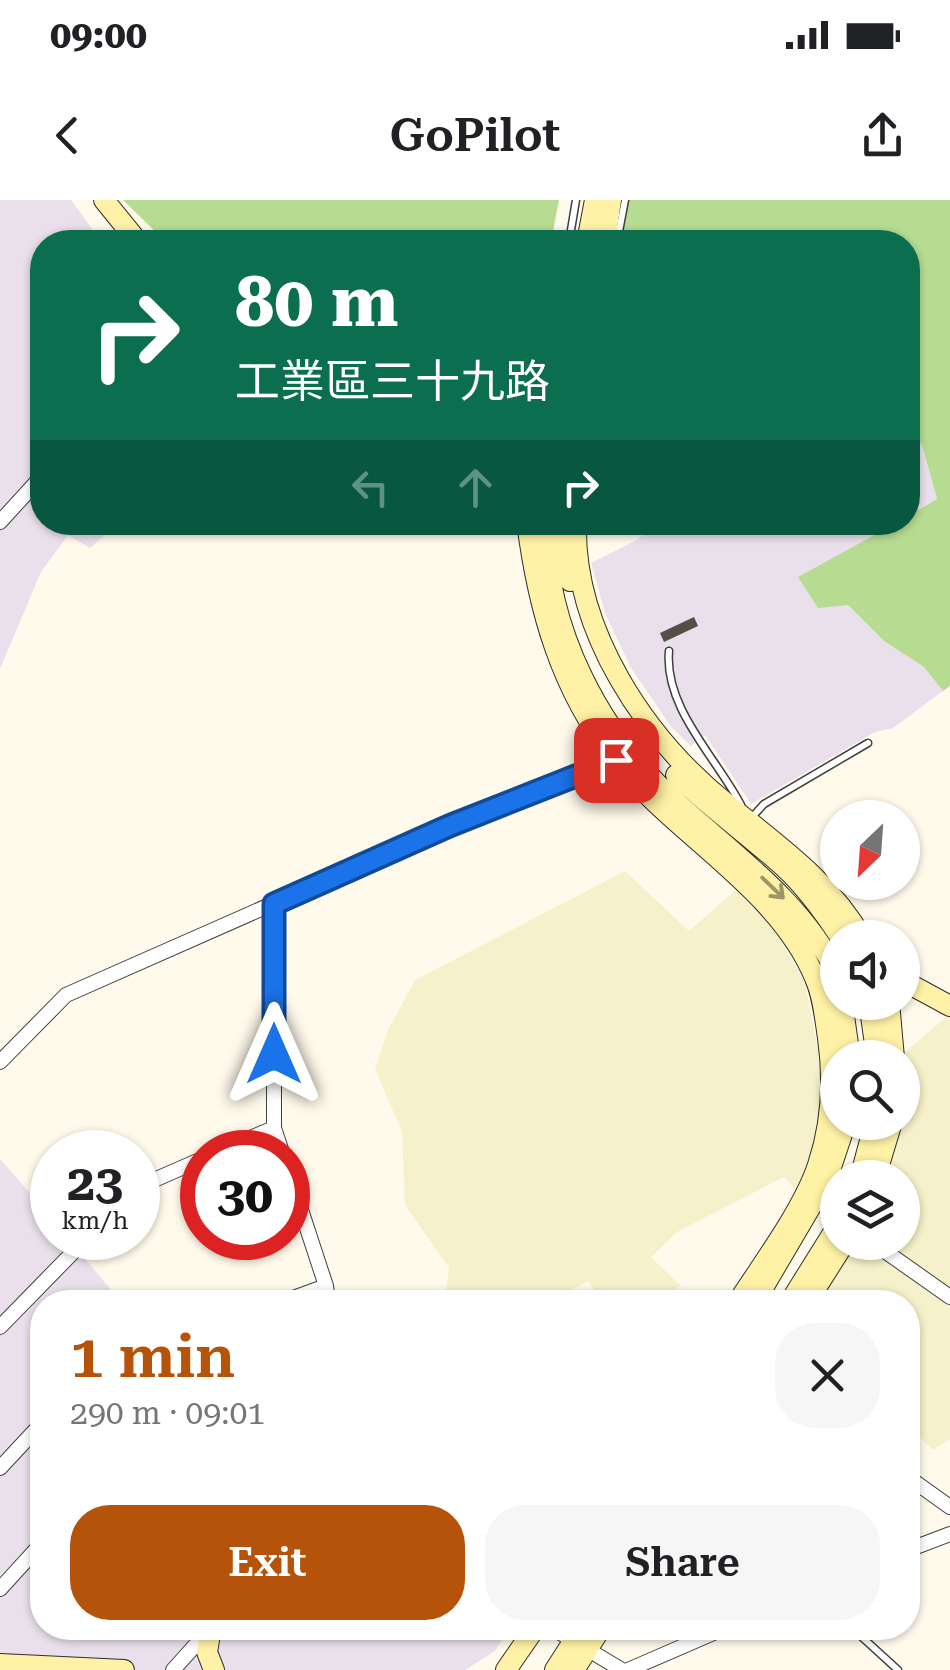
<!DOCTYPE html>
<meta charset="utf-8">
<style>
body{margin:0;font-family:"Roboto Serif","Noto Sans TC",serif;background:#f6f6f6;color:#202124;height:100vh;display:flex;flex-direction:column;font-size:38px;white-space:nowrap}
*{box-sizing:border-box;margin:0}
p{font-size:32px;color:#757577}
.icon{flex:none;width:55px;height:55px;fill:none;stroke:currentColor;stroke-width:2;stroke-linecap:round;stroke-linejoin:round}
.map{position:relative;flex:1;overflow:hidden}
.drawer{position:absolute;left:30px;top:1090px;width:890px;height:350px;display:flex;flex-direction:column;background:#fff;border-radius:40px;box-shadow:0 2px 8px #0004}
.drawer>*{flex:none}
.top-card{position:absolute;left:30px;top:30px;width:890px;height:305px;border-radius:40px;box-shadow:0 2px 8px #0004;background:#0b6e4f;color:#fff;overflow:hidden}
.needle{width:65px;rotate:205deg}
.tools{position:absolute;left:820px;top:600px;display:grid;gap:20px}
.tools a{display:grid;place-items:center;width:100px;height:100px;border-radius:50%;background:#fff;box-shadow:0 2px 8px #0004;font-size:50px}
.speed{position:absolute;left:30px;top:930px;display:flex;gap:20px;font-size:50px;font-weight:700;text-align:center}
.speed>*{display:grid;place-content:center;width:130px;height:130px;border-radius:50%;background:#fff;box-shadow:0 2px 8px #0004;line-height:1}
.speed small{font-size:25px;font-weight:400}
.speed .limit{border:15px solid #d22;background:#fff;color:#111}
.pin{position:absolute;display:grid;place-items:center;width:85px;height:85px;color:#fff;margin:-42px;border-radius:20px;box-shadow:0 5px 15px #0006}
.me{position:absolute;width:110px;margin:-55px;rotate:0deg;stroke-linejoin:round;filter:drop-shadow(0 0 8px #0008)}
.turn{display:flex;align-items:center;gap:35px;height:210px;padding:0 40px;font-size:45px}
.turn .icon{width:130px;height:130px;stroke-width:2.5}
.turn b{display:block;font-size:70px;line-height:85px}
.lanes{display:flex;align-items:center;height:95px;padding:0 40px;background:#0003;justify-content:center;gap:50px;direction:ltr}
.lanes .off{opacity:.35}
.round{display:grid;place-items:center;flex:none;width:105px;height:105px;border-radius:40px;background:#f6f6f6}
.summary{display:flex;align-items:center;justify-content:space-between;height:170px;padding:0 40px}
h1{font-size:60px;font-weight:600;line-height:75px;color:#b45309}
.cta{display:flex;gap:20px;margin-top:auto;padding:20px 40px}
.cta a{flex:1;height:115px;border-radius:40px;background:#b45309;color:#fff;font-size:40px;font-weight:600;line-height:115px;text-align:center}
.cta a+a{background:#f6f6f6;color:#202124}
.status{display:flex;justify-content:space-between;align-items:center;height:70px;padding:0 50px;background:#fff;direction:ltr}
.status svg{height:28px;fill:currentColor}
header{display:flex;justify-content:space-between;align-items:center;height:130px;padding:0 40px;background:#fff;font-size:45px;font-weight:600}
.map>svg:first-child{display:block}
</style>
<div class="status"><b>09:00</b><svg viewBox="0 0 49 12"><path d="M0 12V9h3v3zM5 12V6h3v6zM10 12V3h3v9zM15 12V0h3v12zM26 1h20v11H26zM47 4h2v5h-2z"/></svg></div>
<header><svg class="icon" aria-label="back" viewBox="0 0 24 24"><path d="M15 5l-7 7 7 7"/></svg>GoPilot<svg class="icon" aria-label="share" viewBox="0 0 24 24"><path d="M12 15V3M7 8l5-5 5 5M5 13v7h14v-7"/></svg></header>
<div class="map">
<svg width="950" height="1470" viewBox="0 0 950 1470">
<rect width="100%" height="100%" fill="#fffaeb"/>
<path fill="#eae0ec" d="M0,0h71l31,42h-60v280l76,1 -28,25 -22,-13 -27,37 -41,97z
M908,231l14,14 15,54 -29,17z
M656,323h240l-97,54 49,28 36,36 40,26 19,24 -50,37 -18,4 -124,72 -46,-69 -14,11 -19,-18 -41,-60 -26,-55 -14,-50 46,-23z
M0,959l52,59v20h16l53,64h-79v326h467l-14,23 -30,19h-465z"/>
<path fill="#f6f1ca" d="M625,671l64,60 50,-44 42,53 24,43 18,93 -6,62 -21,53 -12,-14 -107,55 -26,25 30,29 -33,16h-45l-15,-21 -39,21h-104l4,-34 -44,-63 -3,-73 -27,-63 13,-39 27,-50z
M950,814v425l-17,11 -25,-24v-124h-89l35,-59 48,-1v-64l-19,-1 16,-54 3,-1 3,-70z"/>
<path fill="#b6dc92" d="M123,0h436l-8,42h-385z
M623,0h327v486l-7,5 -19,-24 -40,-26 -36,-36 -30,3 -20,-31 98,-54 12,-1v-6l29,-17 -15,-54 -14,-14v-189h-293z"/>
<path fill="#554d48" d="M694,417l4,9 -34,16 -4,-9z"/>
<g fill="none" stroke-linecap="round" stroke-linejoin="round">
<g stroke="#3f3f3f" stroke-width="9">
<path id="lane" d="M569,42l7,-42
M617,42l8,-42
M669,451c-5,57 47,106 72,154
M752,617l12,-13 104,-61
M852,1428l46,42"/>
</g>
<g stroke="#3f3f3f" stroke-width="16">
<path id="street" d="M0,322l42,-46
M274,704v224l8,24
M0,862l66,-67 383,-169 167,-66
M217,952l57,-24
M288,970l38,116 2,16
M138,987l64,-28
M872,1042l78,55
M282,1102l44,-16
M0,1127l87,-89
M0,1268l42,-45
M908,1277l42,30
M908,1350l42,-16
M0,1389l42,-46
M552,1428l70,42
M173,1470l36,-40
M628,1470l97,-42"/>
</g>
<g stroke="#2e2e2e" stroke-width="22">
<path id="secondary" d="M104,0l34,42
M587,42l8,-42
M605,42l6,-42
M527,322c11,87 34,169 90,239 58,74 162,128 198,217 8,18 10,40 13,60 6,43 4,85 -10,127 -14,43 -55,98 -80,137
M545,322c1,108 54,211 133,282 59,53 124,98 160,171
M562,322v28l8,31
M576,322c-3,109 69,216 151,282 49,40 103,77 135,134
M676,575c35,33 71,59 107,91 23,21 41,46 58,72
M902,780l48,26
M842,802l8,56
M869,802l8,56
M889,802l5,56
M860,978l15,-56
M875,978l17,-56
M757,1098l70,-119 19,-57
M790,1102l48,-77
M807,1102l38,-60
M211,1428l-4,24 7,18
M0,1464l124,6
M506,1470l29,-42
M555,1470l27,-42
M574,1470l27,-42"/>
</g>
<use href="#lane" stroke="#fff" stroke-width="6"/>
<use href="#street" stroke="#fff" stroke-width="14"/>
<use href="#secondary" stroke="#fff2a6" stroke-width="20"/>
</g>
<defs><path id="oneway-shaft" d="M-6 0H5M1.5-3L5.5 0L1.5 3" fill="none" stroke-width="1.6" stroke-linecap="round" stroke-linejoin="round" transform="scale(2.5)"/></defs>
<use stroke="#9e9668" href="#oneway-shaft" transform="translate(773 688) rotate(44)"/>
<g fill="none" stroke-linecap="round" stroke-linejoin="round">
<g stroke="#114b97" stroke-width="25">
<path id="route" d="M274,854v-150l175,-78 167,-66"/>
</g>
<use href="#route" stroke="#1a73e8" stroke-width="18"/>
</g>
</svg>
<div class="tools">
<a><svg class="needle" viewBox="-14 -14 28 28"><path d="M0-13l5 13h-10z" fill="#e53935"/><path d="M0 13l5-13h-10z" fill="#757577"/></svg></a>
<a><svg class="icon" aria-label="sound" viewBox="0 0 24 24"><path d="M4 9h4l5-4v14l-5-4H4zM17 9q2 3 0 6"/></svg></a>
<a><svg class="icon" aria-label="search" viewBox="0 0 24 24"><circle cx="10" cy="10" r="6"/><path d="M15 15l6 6"/></svg></a>
<a><svg class="icon" aria-label="layers" viewBox="0 0 24 24"><path d="M12 4l9 5-9 5-9-5zM3 14l9 5 9-5"/></svg></a>
</div>
<div class="speed"><div>23<small>km/h</small></div><div class="limit">30</div></div>
<div class="pin" style="left:616px;top:560px;background:#d93025"><svg class="icon" aria-label="arrive" viewBox="0 0 24 24"><path d="M6 21V4h12l-3 4 3 4H6"/></svg></div>
<svg class="me" style="left:274px;top:854px" viewBox="-20 -20 40 40"><path d="M0-17L14 15 0 8-14 15z" fill="#1a73e8" stroke="#fff" stroke-width="4"/></svg>
<div class="top-card">
<div class="turn"><svg class="icon" aria-label="right" viewBox="0 0 24 24"><path d="M7 20v-9h11M14 6l5 5-5 5"/></svg><div><b>80 m</b>工業區三十九路</div></div>
<div class="lanes"><svg class="icon off" aria-label="left" viewBox="0 0 24 24"><path d="M17 20v-9H6M10 6l-5 5 5 5"/></svg><svg class="icon off" aria-label="ahead" viewBox="0 0 24 24"><path d="M12 20V5M6 11l6-6 6 6"/></svg><svg class="icon" aria-label="right" viewBox="0 0 24 24"><path d="M7 20v-9h11M14 6l5 5-5 5"/></svg></div>
</div>
<section class="drawer">
<div class="summary"><div><h1>1 min</h1><p>290 m · 09:01</p></div><a class="round"><svg class="icon" aria-label="close" viewBox="0 0 24 24"><path d="M6 6l12 12M18 6L6 18"/></svg></a></div>
<div class="cta"><a>Exit</a><a>Share</a></div>
</section>
</div>
